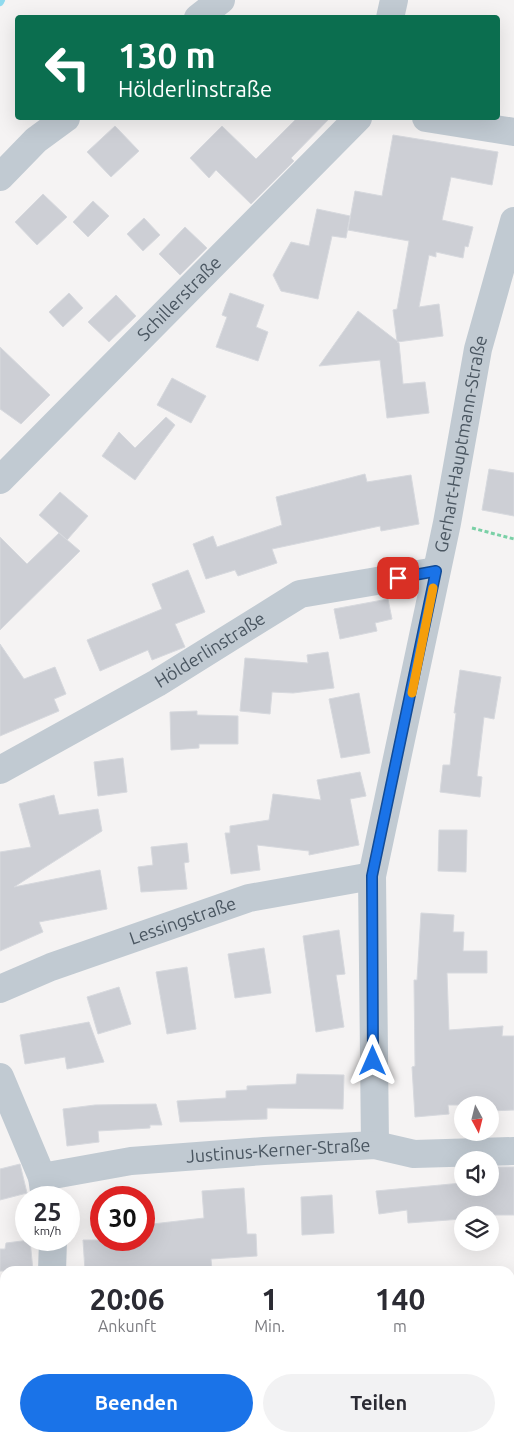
<!DOCTYPE html>
<html lang="de">
<meta charset="utf-8">
<style>
body{margin:0;font-family:Ubuntu,sans-serif;background:#f2f2f3;color:#2b2b33;height:100vh;display:flex;flex-direction:column;font-size:19px;white-space:nowrap}
*{box-sizing:border-box;margin:0}
p{font-size:16px;color:#7c7c81}
.icon{flex:none;width:28px;height:28px;fill:none;stroke:currentColor;stroke-width:2;stroke-linecap:round;stroke-linejoin:round}
.map{position:relative;flex:1;overflow:hidden}
.details{position:absolute;left:0px;top:1266px;width:515px;height:176px;display:flex;flex-direction:column;background:#fff;border-radius:15px 15px 0 0;box-shadow:0 5px 20px #0002}
.details>*{flex:none}
.banner{position:absolute;left:15px;top:15px;width:485px;height:105px;border-radius:5px;box-shadow:0 5px 20px #0002;background:#0b6e4f;color:#fff;overflow:hidden}
.needle{width:32px;rotate:173deg}
.fabs{position:absolute;left:454px;top:1096px;display:grid;gap:10px}
.fabs a{display:grid;place-items:center;width:45px;height:45px;border-radius:50%;background:#fff;box-shadow:0 5px 20px #0002;font-size:25px}
.speed{position:absolute;left:15px;top:1186px;display:flex;gap:10px;font-size:25px;font-weight:700;text-align:center}
.speed>*{display:grid;place-content:center;width:65px;height:65px;border-radius:50%;background:#fff;box-shadow:0 5px 20px #0002;line-height:1}
.speed small{font-size:12px;font-weight:400}
.speed .limit{border:8px solid #d22;background:#fff;color:#111}
.pin{position:absolute;display:grid;place-items:center;width:42px;height:42px;color:#fff;margin:-21px;border-radius:10px;box-shadow:0 2px 8px #0006}
.me{position:absolute;width:55px;margin:-28px;rotate:0deg;stroke-linejoin:round;filter:drop-shadow(0 0 4px #0008)}
.turn{display:flex;align-items:center;gap:18px;height:105px;padding:0 20px;font-size:22px}
.turn .icon{width:65px;height:65px;stroke-width:2.5}
.turn b{display:block;font-size:35px;line-height:42px}
.eta{display:flex;justify-content:space-evenly;align-items:center;height:85px;text-align:center}
.eta b{font-size:30px;font-weight:700;line-height:35px}
.primary-button{display:flex;gap:10px;margin-top:auto;padding:10px 20px}
.primary-button a{flex:1;height:58px;border-radius:30px;background:#1a73e8;color:#fff;font-size:20px;font-weight:700;line-height:58px;text-align:center}
.primary-button a+a{background:#f2f2f3;color:#2b2b33}
.map>svg:first-child{display:block}
</style>
<div class="map">
<svg width="514" height="1442" viewBox="0 0 514 1442">
<rect width="100%" height="100%" fill="#f5f3f3"/>
<path fill="#c3f1d5" d="M510,1402h4v40h-103l1,-4h98z"/>
<g fill="none" stroke-linecap="round" stroke-linejoin="round">
<path stroke="#90daee" stroke-width="8" d="M0,2l1,-2"/>
</g>
<path fill="#cdcfd5" stroke="#d7d9de" d="M297,118h33l-39,40 3,3 -43,43 -35,-34 -7,8 -19,-20 32,-32 34,33z
M115,126l24,25 -28,26 -24,-25z
M393,135l105,17 -6,33 -41,-8 -9,43 31,7 -5,20 -3,-1 -2,12 -27,-6v5l-7,-2 -10,52 20,-3 4,32 -46,6 2,1 4,41 22,-2 4,31 -42,5 -7,-58 -61,6 39,-55 39,30 -4,-31 4,-1 12,-68 -61,-11 7,-39 27,5z
M43,194l24,23 -30,28 -22,-23z
M93,201l16,15 -21,21 -15,-15z
M317,209l33,7 -4,22 -14,-2 -14,63 -37,-8 -8,-16 18,-33 18,4z
M144,218l16,17 -17,16 -16,-17z
M185,227l22,21 -27,27 -21,-21z
M69,293l14,15 -20,19 -14,-15z
M230,293l34,12 -8,22 12,5 -10,29 -42,-14 11,-30 -5,-2z
M116,295l20,21 -27,26 -21,-20z
M0,347l50,48 -29,29 -21,-15z
M172,378l34,18 -15,27 -34,-18z
M166,417l9,8 -40,55 -33,-24 17,-24 16,16z
M489,469l25,4v43l-32,-6z
M365,474l2,8 44,-7 8,49 -38,7 -1,-5 -108,23 5,14 -39,13 -3,-6 -29,9 -13,-35 20,-8 4,11 65,-22 -6,-28z
M60,492l28,24 -21,24 -28,-25z
M59,533l21,18 -80,79v-93l27,27z
M188,570l17,42 -30,12 10,23 -33,13 -4,-10 -48,21 -13,-31 75,-31 -10,-25z
M388,599l4,20 -17,4 2,8 -37,8 -6,-30z
M0,644l24,35 31,-12 11,27 -12,5 5,12 -59,25z
M328,652l6,36 -41,5 -21,-1 -2,22 -30,-3 5,-53 63,5 -1,-8z
M460,670l41,7 -7,42 -10,-2 -7,59 5,1 -2,20 -40,-5 3,-27h7l6,-52h-2z
M359,693l11,60 -29,5 -12,-59z
M197,711v4l41,1v28h-39v4l-28,2 -1,-38z
M123,758l4,34 -29,4 -4,-34z
M360,772l6,24 -16,3 9,46 -50,10v-4l-52,-6 3,25 -29,4 -6,-41h5v-7l39,-6 4,-26 48,6 -4,-20z
M54,795l5,20 39,-6 4,22 -88,56 86,-17 7,39 -68,13 4,10 -43,19v-99l31,-5 -12,-43z
M439,830h28l-1,42 -28,-1z
M187,843l2,19 -5,1 3,26 -46,3 -3,-25 15,-2 -2,-18z
M421,913l33,2 -1,17h11l-1,19h24v22h-40l2,57 54,-4 -1,10h12v74l-24,1v-6h-42l1,9 -34,3 -3,-50 3,-1 -1,-86h3z
M339,930l6,44 -9,1 8,52 -28,5 -13,-96z
M264,948l7,45 -36,5 -7,-44z
M187,967l9,62 -29,5 -11,-62z
M119,987l12,37 -33,10 -11,-37z
M89,1022l15,40 -37,7 -2,-12 -40,7 -5,-29z
M297,1074l47,1 -1,34 -76,-1v11l-87,3 -3,-21 49,-3v-7l21,-1v-4l49,-2z
M156,1104l6,21h-12v3l-52,3 1,11 -32,4 -4,-37 32,-4z
M20,1164l7,29 -27,7v-31z
M493,1167h21v48h-52v4l-54,4 -1,-13 -28,4 -3,-23 86,-8v5h28v-7h3z
M244,1188l3,46h9l1,22 -46,3 1,12h-127l-2,-31h61v-15l60,-7 -2,-27z
M332,1195l2,38 -32,2 -1,-38z
M30,1240l3,31h-33v-22h5l1,-6z"/>
<g fill="none" stroke-linecap="round" stroke-linejoin="round">
<path stroke="#7ad0a6" stroke-width="3" stroke-dasharray="4 2.5" stroke-linecap="butt" d="M472,528l42,11"/>
<path stroke="#c1cad2" stroke-width="15" d="M510,1357h4"/>
<g stroke="#c1cad2" stroke-width="28">
<path d="M198,18l23,-18"/>
<path d="M390,18l4,-18"/>
<path d="M426,118l88,14"/>
<path d="M0,177l36,-37 30,-22"/>
<path id="s1" d="M0,480l358,-362"/>
<path id="s2" d="M0,770l157,-87 143,-89 136,-23"/>
<path id="s3" d="M0,989l51,-22 198,-69 123,-22"/>
<path d="M0,1077l42,100 3,21"/>
<path id="s4" d="M375,1145l-3,-269 75,-353 31,-174 36,-128"/>
<path id="s5" d="M42,1177l89,-16 133,-10 111,-6 39,9 100,-3"/>
<path d="M52,1271l1,-31"/>
<path d="M25,1442l1,-4"/>
</g>
<path stroke="#c1cad2" stroke-width="28" d="M510,1290h4
M0,1308h5"/>
</g>
<g fill="none" stroke-linecap="round" stroke-linejoin="round">
<g stroke="#114b97" stroke-width="12">
<path id="route" d="M373,1061l-1,-185 64,-305 -38,7"/>
</g>
<use href="#route" stroke="#1a73e8" stroke-width="9"/>
<path stroke="#f59e0b" stroke-width="9" d="M412,693l21,-105"/>
</g>
<g text-anchor="middle" stroke-width="4" stroke-linejoin="round" paint-order="stroke">
<g font-size="18" fill="#4a5661" stroke="#fff">
<text dy="6" stroke="none"><textPath href="#s1" startOffset="255">Schillerstraße</textPath></text>
<text dy="6" stroke="none"><textPath href="#s4" startOffset="710">Gerhart-Hauptmann-Straße</textPath></text>
<text dy="6" stroke="none"><textPath href="#s2" startOffset="242">Hölderlinstraße</textPath></text>
<text dy="6" stroke="none"><textPath href="#s3" startOffset="195">Lessingstraße</textPath></text>
<text dy="6" stroke="none"><textPath href="#s5" startOffset="238">Justinus-Kerner-Straße</textPath></text>
</g>
</g>
</svg>
<div class="fabs">
<a><svg class="needle" viewBox="-14 -14 28 28"><path d="M0-13l5 13h-10z" fill="#e53935"/><path d="M0 13l5-13h-10z" fill="#7c7c81"/></svg></a>
<a><svg class="icon" aria-label="sound" viewBox="0 0 24 24"><path d="M4 9h4l5-4v14l-5-4H4zM17 9q2 3 0 6"/></svg></a>
<a><svg class="icon" aria-label="layers" viewBox="0 0 24 24"><path d="M12 4l9 5-9 5-9-5zM3 14l9 5 9-5"/></svg></a>
</div>
<div class="speed"><div>25<small>km/h</small></div><div class="limit">30</div></div>
<div class="pin" style="left:398px;top:578px;background:#d93025"><svg class="icon" aria-label="arrive" viewBox="0 0 24 24"><path d="M6 21V4h12l-3 4 3 4H6"/></svg></div>
<svg class="me" style="left:373px;top:1061px" viewBox="-20 -20 40 40"><path d="M0-17L14 15 0 8-14 15z" fill="#1a73e8" stroke="#fff" stroke-width="4"/></svg>
<div class="banner">
<div class="turn"><svg class="icon" aria-label="left" viewBox="0 0 24 24"><path d="M17 20v-9H6M10 6l-5 5 5 5"/></svg><div><b>130 m</b>Hölderlinstraße</div></div>
</div>
<section class="details">
<div class="eta">
<div><b>20:06</b><p>Ankunft</p></div>
<div><b>1</b><p>Min.</p></div>
<div><b>140</b><p>m</p></div>
</div>
<div class="primary-button"><a>Beenden</a><a>Teilen</a></div>
</section>
</div>
